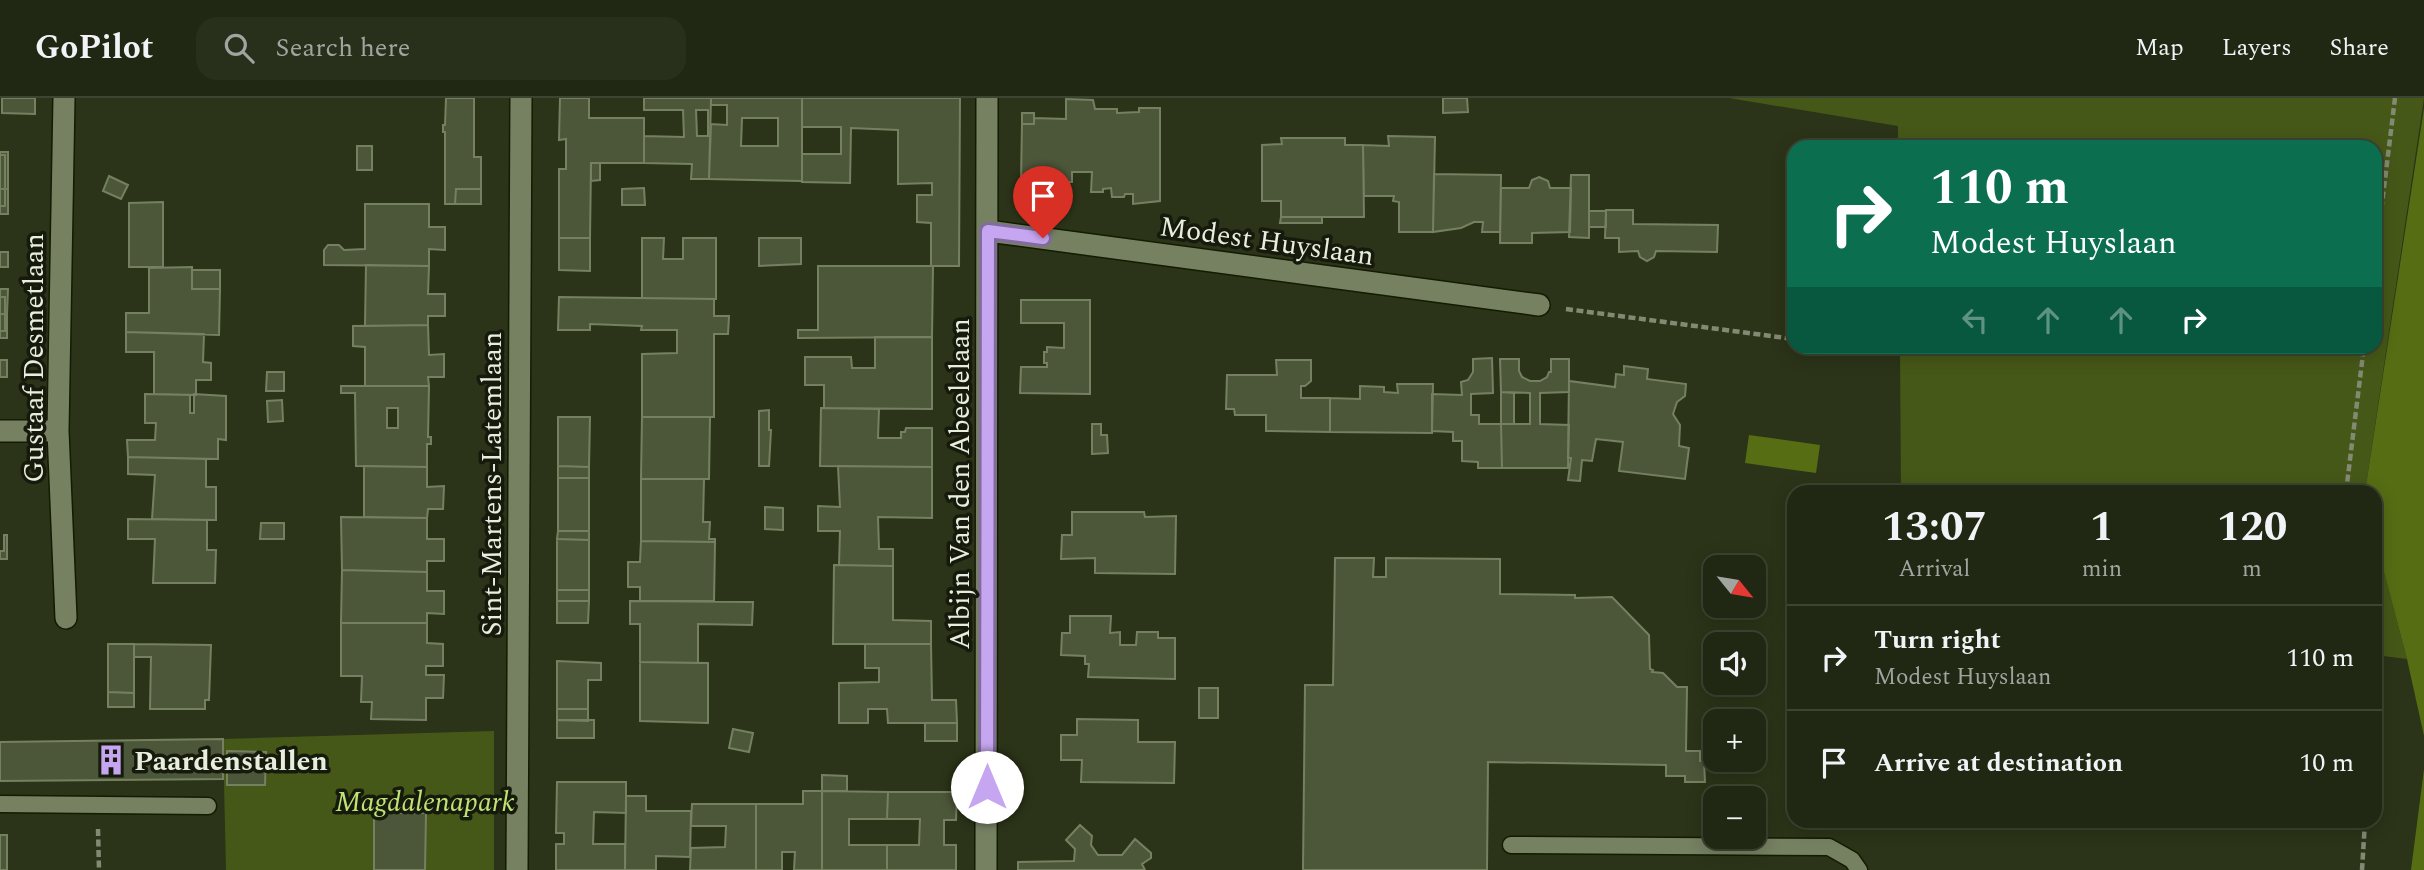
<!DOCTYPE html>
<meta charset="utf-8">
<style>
body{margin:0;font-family:Spectral,serif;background:#282f1b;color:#f1f3f6;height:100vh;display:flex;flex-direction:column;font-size:26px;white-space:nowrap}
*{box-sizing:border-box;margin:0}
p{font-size:23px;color:#a2a59f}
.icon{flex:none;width:38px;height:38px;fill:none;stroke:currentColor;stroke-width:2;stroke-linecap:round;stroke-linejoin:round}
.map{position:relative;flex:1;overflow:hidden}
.sheet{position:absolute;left:1787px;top:387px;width:595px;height:343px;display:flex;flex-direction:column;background:#202712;border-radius:21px;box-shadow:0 4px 18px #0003,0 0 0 2px #3d4432}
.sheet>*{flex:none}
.guide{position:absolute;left:1787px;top:42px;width:595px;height:214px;border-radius:21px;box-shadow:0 4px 18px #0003,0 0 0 2px #3d4432;background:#0b6e4f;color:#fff;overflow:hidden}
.needle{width:46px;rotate:120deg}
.fabs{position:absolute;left:1703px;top:457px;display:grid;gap:14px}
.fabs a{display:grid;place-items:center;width:63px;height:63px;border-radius:14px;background:#202712;box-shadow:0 4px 18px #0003,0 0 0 2px #3d4432;font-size:35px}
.pin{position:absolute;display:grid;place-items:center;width:60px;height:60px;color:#fff;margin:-72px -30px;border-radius:50% 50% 50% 0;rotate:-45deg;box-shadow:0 0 7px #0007}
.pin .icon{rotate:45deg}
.me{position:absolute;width:77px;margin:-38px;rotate:0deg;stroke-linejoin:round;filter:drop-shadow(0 0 5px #0008)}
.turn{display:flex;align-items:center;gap:24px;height:147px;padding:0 28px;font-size:32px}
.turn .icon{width:91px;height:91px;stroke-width:2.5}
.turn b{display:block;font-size:49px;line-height:60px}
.lanes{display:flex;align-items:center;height:66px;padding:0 28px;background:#0003;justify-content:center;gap:35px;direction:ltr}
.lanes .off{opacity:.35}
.eta{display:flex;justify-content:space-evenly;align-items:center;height:119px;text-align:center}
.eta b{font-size:42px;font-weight:700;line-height:49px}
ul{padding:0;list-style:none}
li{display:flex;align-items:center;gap:21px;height:105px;padding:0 28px;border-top:2px solid #3d4432}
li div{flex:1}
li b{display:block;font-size:26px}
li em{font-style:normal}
header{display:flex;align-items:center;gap:42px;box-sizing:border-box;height:98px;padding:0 35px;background:#202712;border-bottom:2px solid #3d4432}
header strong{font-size:33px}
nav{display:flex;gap:38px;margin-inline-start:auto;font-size:24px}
.search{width:490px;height:63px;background:#282f1b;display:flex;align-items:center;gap:18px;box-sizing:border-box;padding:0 24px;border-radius:21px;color:#a2a59f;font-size:26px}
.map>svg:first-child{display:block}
</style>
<header>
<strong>GoPilot</strong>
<div class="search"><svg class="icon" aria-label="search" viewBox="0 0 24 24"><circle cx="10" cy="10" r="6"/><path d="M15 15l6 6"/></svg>Search here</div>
<nav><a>Map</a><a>Layers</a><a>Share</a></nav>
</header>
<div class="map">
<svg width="2424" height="772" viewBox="0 0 2424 772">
<rect width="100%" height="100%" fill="#2b3418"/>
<path fill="#465818" d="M1729,0h695l-59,394h-464l-1,-145 475,-1v-199h-477v-21z
M2375,440l32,121 -32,-4z
M494,633v139h-268l-3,-131z"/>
<path fill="#566d14" d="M2424,10v628l-17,-77 -32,-121v-46h-10z
M1749,337l71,10 -4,28 -71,-10z
M2424,671v101h-13z"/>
<path fill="#4c5639" stroke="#758061" stroke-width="2" fill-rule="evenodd" d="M2,0h33v16l-33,-1z
M446,0h28v59h7v32h-25l-1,15h-10v-72h-2v-7h2z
M560,0h29v20h55v45h-53l-1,75h-31v-69h7v-30l-7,1z
M644,0h67l-2,81h-18l1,-15 -48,-1v-27l40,1 -1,-27h-39zM696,12h12v26h-11z
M711,0h91v83l-93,-2 2,-55 16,1v-20h-16zM742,20h36v28h-37z
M802,0h158l-1,168h-28v-43l-14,-1v-27h15v-12l-34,1v-54l-47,-2 -1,55 -48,-1v-28h39v-27h-39z
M1443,0h24l1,14 -25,1z
M1066,1l27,1 2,9h22v4l22,-1v-4h21v93l-27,3v-10h-8l-1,3h-12l-1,-9 -8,1v3h-12l1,-20h-20v10h-51l1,-58h12v-6l32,1z
M1022,15h12v11h-12z
M1388,38l47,1 -2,95h-34v-30l-6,-1 1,-5h-30l-1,-51 26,1z
M1281,40h64v7h18l1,72h-83v-16h-19v-56l20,-1z
M357,48h15v24h-15z
M0,54h8v37h-3v-34h-5z
M0,57h5v34h-5z
M591,65h9v17l-9,1z
M1434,76l67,1 -1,57h-18l1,-10h-9l-13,6 -28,4z
M1571,77h18v63l-20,-1z
M109,78l19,9 -7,14 -18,-8z
M1539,79l9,4 2,7h21l-1,44 -38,1v10h-32l1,-55h28l3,-8z
M644,90l1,17h-23v-16z
M0,91h5v17h-5z
M5,91h3v25h-8v-8h5z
M456,91h25v15h-26z
M163,104v65h-34v-64z
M365,106h64v23h16v23l-16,-1v17l-105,-1v-15l4,-5h11l5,5 21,-1z
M1606,112h27v14l85,1 -1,27 -61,-1 -2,6 -7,4 -7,-4 -2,-6 -19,1v-14h-14z
M1589,113h17v16h-17z
M1281,119h41v6h-42z
M559,140h31v33l-31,-1z
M642,140h22l-1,21h20v-21h33v61l-74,-1z
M759,140h42v26l-42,2z
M0,154h8v15h-8z
M366,167l63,1 -1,28h17v22h-17v9l-63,1z
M818,168h115l-1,71 -134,1v-8h20z
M192,169v22h28l-1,46 -93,-3v-19h23v-45z
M192,172h28v19h-28z
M0,191h8l-1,25h-2v-17h-5z
M0,199h5v17h-5z
M559,199l155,2v17h15l-1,18h-14v83h-72v-63l35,-1v-23h-36l1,-4 -52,-2v6h-32z
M1021,202h69v94l-70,-1 1,-26h26v-4h-3v-11h3v-5l17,1v-25h-43z
M0,216h5v17h-5z
M5,216h2v24h-7v-7h5z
M428,227l1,30 15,-1v23h-16l1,9h-64v-39l-12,-1v-20z
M126,234l78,2 -1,28 8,1v17h-15v15l-42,-1v-42h-28z
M875,239h57v72l-108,-1v-23h-19v-28h46l1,11h23z
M1492,260l1,35 -22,1v21h8v9h22l1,44h-24v-6l-16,-1v-20h-9v-9l-21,-1v-37l30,1 -1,-13 7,-2 5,-8v-13z
M1500,261h19v12l3,6 8,4h10l7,-4 2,-5h2v-13h18v33l-29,1v31l29,1 -1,43h-66l-1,-44h29v-31l-29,-1z
M0,262h7v17h-7z
M1276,262h35v21l-6,5h-4v12h29v34l-64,-1v-16h-31l-1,-6h-8l1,-34h50z
M1624,268l24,3 -1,10 39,5 -1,12 -8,6 -4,12 7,11 -1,21 10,2 -4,31 -66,-8 4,-29 -27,-3 -4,22 -10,-1 -2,21 -12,-1 3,-22h-3l1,-77 46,6 1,-13 8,1z
M267,274h17v19h-18z
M1397,286h36l-1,49 -102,-1v-34l30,1v-13l24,1v5l14,1z
M341,288h88l-1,51h3v7h-4v23l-71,-1 -1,-73h-14zM387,310h11v20h-11z
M1501,294l13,1v31h-13z
M145,296l45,1v18h4v-19l32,2v44l-8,-1v20l-90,-2 -1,-17h28l1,-17h-11z
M282,302l1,21 -15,1 -1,-21z
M821,310l58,1 -1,29h23v-6h4l1,-4h26v39l-112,-1z
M769,312v20h2l-2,36h-10v-55z
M558,319h32l-1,50 -31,-1z
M642,319h68l-1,62h-68z
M1092,326h9v11h6l1,18 -16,1z
M128,359l78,2v28h10v33l-64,-1 3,-44 -27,-1z
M364,368l63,1v20l17,-1 -1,23h-15l-1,9 -63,-1z
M558,368l31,1v11h-31z
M838,368l94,1v51l-54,-1 1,32h14v17l-54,-1 1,-34h-22v-25l22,1z
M558,380h31v53h-31z
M641,381h63l-1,43h7l-1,17h6v3l-74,-1z
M765,409l18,1v22l-18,-1z
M1072,414h72l1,5 31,-1 -1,58 -80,-1v-15l-34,1 1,-24h10z
M341,419l86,1v21h17v22h-17v11l-85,-2z
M128,421l79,1v30h9l-1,33h-62l2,-44h-27z
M261,425h23v16h-24z
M558,433h31v9l-32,-1z
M4,437h3v24h-7v-8h4z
M557,441l32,1v50h-32z
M641,443l74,1 -1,59h-74v-14h-12v-25h12z
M1335,460h39l-1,19h13v-19l114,1v35l75,1v3l37,-1 37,38 1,34 3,1 -1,2 11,1 14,14h10l-1,64h14v10h4l1,21h-20v-6h-19v-11l-178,-3 -1,108h-184l2,-185h28z
M834,467l59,1v54l38,1v23h-98z
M342,472l85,2v19h17v23l-17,-1v10h-86z
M557,492h32v11h-32z
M557,503h32l-1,22h-31z
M630,503l123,1 -1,23 -54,-1v39l-58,-1v-38h-10z
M1070,518h41l-1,17 10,-1v13h16l1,-13h21v6h17v41l-87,-2 1,-13h-4v-8l-24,-1 1,-22h8z
M341,525h86v20l16,1v22h-17v9h18l-1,23h-17v22l-55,-1 1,-17h-11l1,-26h-21z
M108,546h26v49l-26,-1z
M134,546l77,1 -2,55h-4v9h-55l1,-52h-17z
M865,546h66l1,56h24l1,23h-69l-1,-14h-19v14h-29v-40l40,-1v-14h-14z
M557,563l44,2v17h-13v29h-31z
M640,564l68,1v60l-68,-2z
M1199,590h19v30h-19z
M108,594l26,1v14h-26z
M557,611h31v12l-31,-1z
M1077,621l61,1v22h37l-1,41 -93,-1 1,-22h-21v-25h16z
M557,622h37v18h-37z
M925,625h32v18h-32z
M733,631l20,4 -4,19 -20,-4z
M223,641v40l-223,2v-39z
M227,653l39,1 -1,33h-38z
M822,677l25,1v15h-25z
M557,684h69v31l-32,-1 -1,32h32v26h-69v-26h8v-11h-8z
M803,693h19v79h-28l1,-18h-13v18h-26v-66h47z
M822,693l66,1 -1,27h-38v26h38v25h-65z
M888,694h69l-1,28h-12v25h12v25h-69v-25h32l1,-26h-33z
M626,698h20v15h45l-1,46 -34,-1v14h-31z
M692,706h64v66h-66l1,-22 34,-1 1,-21h-35z
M374,715h52l-1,57h-51z
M1080,727l12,11 -1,9 7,10h24l13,-16 16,14v5l-9,6 3,6h-127v-8l56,-1 1,-12 -9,-9z
M0,737h7v35h-7z"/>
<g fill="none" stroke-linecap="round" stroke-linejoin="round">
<g stroke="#131b02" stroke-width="19">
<path id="service" d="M0,706l208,2
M1511,747l318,2 23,13 7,10"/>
</g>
<g stroke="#131b02" stroke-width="24">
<path id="minor" d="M64,0l-6,333 8,187
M988,133l551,74
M0,333h58
M517,772l4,-772
M986,772l1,-772"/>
</g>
<path stroke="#838a74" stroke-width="4.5" stroke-dasharray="7 3.5" stroke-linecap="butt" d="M2375,163l20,-163
M1566,211l228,30
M1855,248l26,4
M2346,394l18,-146
M2375,590l5,28 -5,32
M98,731l1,41
M2362,772l3,-49"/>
<use href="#service" stroke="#768162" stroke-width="16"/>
<use href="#minor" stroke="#768162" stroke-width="21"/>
</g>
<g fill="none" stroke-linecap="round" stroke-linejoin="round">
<g stroke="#816c9c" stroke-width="18">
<path id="route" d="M987,689l1,-556 55,7"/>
</g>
<use href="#route" stroke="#c6a6f0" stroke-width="12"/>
</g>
<defs>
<g id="building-bare" transform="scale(2.415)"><path d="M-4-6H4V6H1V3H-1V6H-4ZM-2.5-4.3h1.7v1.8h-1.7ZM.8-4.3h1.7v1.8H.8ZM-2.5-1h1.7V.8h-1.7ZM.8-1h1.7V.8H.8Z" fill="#c6a6f0" stroke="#161a0d" stroke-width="2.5" paint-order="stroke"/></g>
</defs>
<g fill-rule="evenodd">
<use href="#building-bare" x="111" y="662"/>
</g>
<g text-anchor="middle" stroke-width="7" stroke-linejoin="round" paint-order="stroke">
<g font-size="28" fill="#e8eedd" stroke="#161a0d">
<text transform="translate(1267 142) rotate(8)" y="10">Modest Huyslaan</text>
<text transform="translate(33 260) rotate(-90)" y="10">Gustaaf Desmetlaan</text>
<text transform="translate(491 386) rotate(-90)" y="10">Sint-Martens-Latemlaan</text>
<text transform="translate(959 386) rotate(-90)" y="10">Albijn Van den Abeelelaan</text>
</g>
<g font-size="28" font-weight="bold" fill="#e8eedd" stroke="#161a0d" text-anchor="start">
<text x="134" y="672">Paardenstallen</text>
</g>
<g font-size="28" font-style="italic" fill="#c0e373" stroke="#161a0d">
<text x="425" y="713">Magdalenapark</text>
</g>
</g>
</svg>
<div class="fabs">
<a><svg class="needle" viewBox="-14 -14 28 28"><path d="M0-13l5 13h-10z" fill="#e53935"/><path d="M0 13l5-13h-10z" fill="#a2a59f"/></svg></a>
<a><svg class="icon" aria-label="sound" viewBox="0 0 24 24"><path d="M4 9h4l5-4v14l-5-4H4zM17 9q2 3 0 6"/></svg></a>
<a>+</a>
<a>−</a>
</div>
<div class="pin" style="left:1043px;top:140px;background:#d93025"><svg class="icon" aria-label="arrive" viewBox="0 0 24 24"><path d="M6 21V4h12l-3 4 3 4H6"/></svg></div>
<svg class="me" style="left:987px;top:689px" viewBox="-20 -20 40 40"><circle r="19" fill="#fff"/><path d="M0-13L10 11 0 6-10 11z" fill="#c6a6f0"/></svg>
<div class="guide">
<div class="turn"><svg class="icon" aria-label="right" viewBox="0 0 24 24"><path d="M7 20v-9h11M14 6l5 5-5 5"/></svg><div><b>110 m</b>Modest Huyslaan</div></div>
<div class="lanes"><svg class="icon off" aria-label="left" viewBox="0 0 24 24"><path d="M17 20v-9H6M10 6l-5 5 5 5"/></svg><svg class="icon off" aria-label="ahead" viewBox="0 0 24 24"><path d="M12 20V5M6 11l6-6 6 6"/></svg><svg class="icon off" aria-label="ahead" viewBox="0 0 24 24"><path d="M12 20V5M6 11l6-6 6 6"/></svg><svg class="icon" aria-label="right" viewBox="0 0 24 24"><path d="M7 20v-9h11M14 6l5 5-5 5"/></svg></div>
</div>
<section class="sheet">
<div class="eta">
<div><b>13:07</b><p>Arrival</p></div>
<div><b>1</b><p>min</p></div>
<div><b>120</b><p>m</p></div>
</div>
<ul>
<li><svg class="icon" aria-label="right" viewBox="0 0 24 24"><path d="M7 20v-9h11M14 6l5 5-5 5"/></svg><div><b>Turn right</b><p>Modest Huyslaan</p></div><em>110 m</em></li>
<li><svg class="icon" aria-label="arrive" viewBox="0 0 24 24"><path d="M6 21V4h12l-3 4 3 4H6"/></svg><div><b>Arrive at destination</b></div><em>10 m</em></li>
</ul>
</section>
</div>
